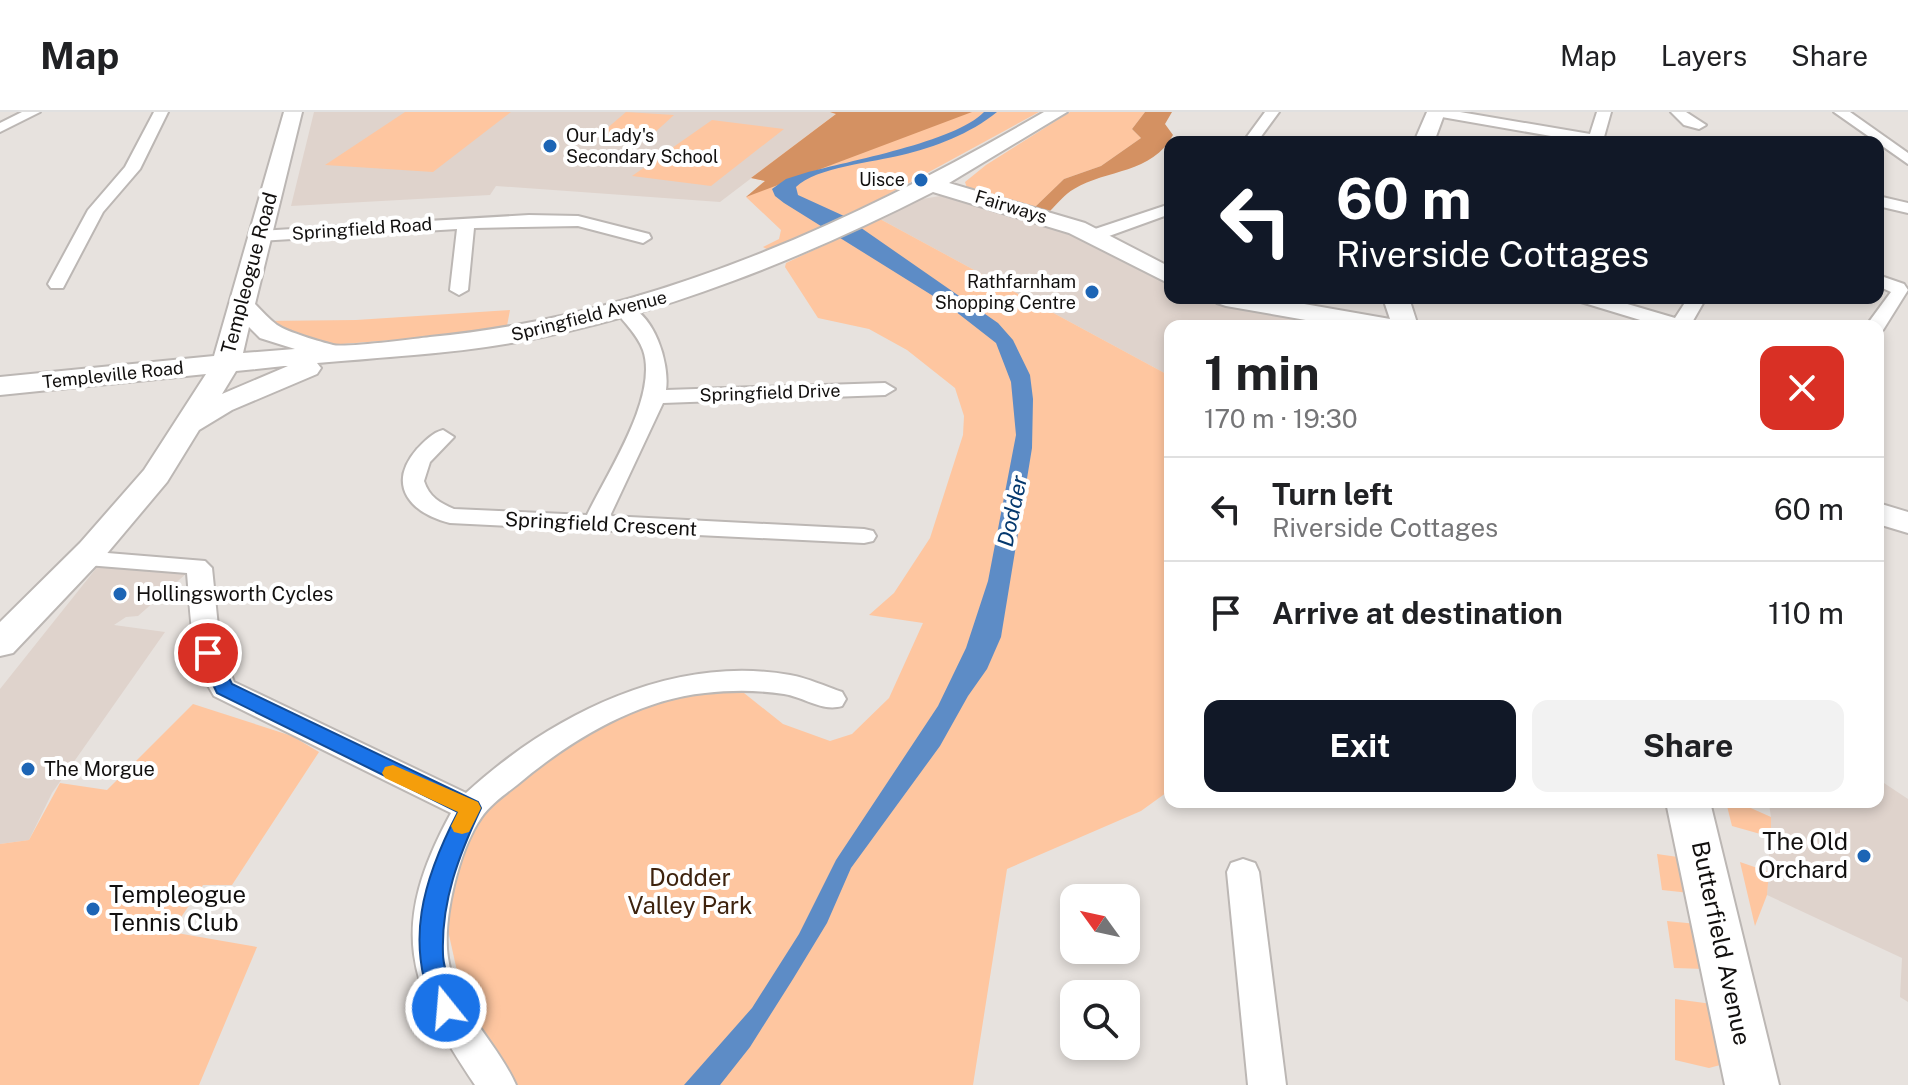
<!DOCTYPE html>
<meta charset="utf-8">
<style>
body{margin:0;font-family:"Public Sans",sans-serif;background:#f2f2f2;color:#202124;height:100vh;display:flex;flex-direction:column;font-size:30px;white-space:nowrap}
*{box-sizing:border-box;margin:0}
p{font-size:26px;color:#757577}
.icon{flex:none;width:44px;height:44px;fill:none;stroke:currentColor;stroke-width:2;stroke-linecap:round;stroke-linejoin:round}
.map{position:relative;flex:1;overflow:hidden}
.panel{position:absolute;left:1164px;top:208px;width:720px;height:488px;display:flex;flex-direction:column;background:#fff;border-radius:16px;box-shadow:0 4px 12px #0003}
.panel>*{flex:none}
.top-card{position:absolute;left:1164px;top:24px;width:720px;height:168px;border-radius:16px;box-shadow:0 4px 12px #0003;background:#111827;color:#fff;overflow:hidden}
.needle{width:52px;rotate:303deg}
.tools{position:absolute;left:1060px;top:772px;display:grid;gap:16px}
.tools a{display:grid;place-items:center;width:80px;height:80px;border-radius:16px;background:#fff;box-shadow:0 4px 12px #0003;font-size:40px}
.pin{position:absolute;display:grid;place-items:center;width:68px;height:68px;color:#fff;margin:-34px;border:4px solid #fff;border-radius:50%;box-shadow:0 2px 8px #0007}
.me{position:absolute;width:88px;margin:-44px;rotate:343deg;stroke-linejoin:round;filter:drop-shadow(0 0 6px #0008)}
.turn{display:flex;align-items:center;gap:28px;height:168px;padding:0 40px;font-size:36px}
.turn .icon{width:104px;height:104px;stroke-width:2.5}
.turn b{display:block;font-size:56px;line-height:68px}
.round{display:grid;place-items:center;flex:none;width:84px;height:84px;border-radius:16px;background:#f2f2f2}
.summary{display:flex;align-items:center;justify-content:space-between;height:136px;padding:0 40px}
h1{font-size:48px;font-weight:700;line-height:60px}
.button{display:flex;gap:16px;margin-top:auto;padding:16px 40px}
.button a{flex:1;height:92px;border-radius:16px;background:#111827;color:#fff;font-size:32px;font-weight:700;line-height:92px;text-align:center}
.button a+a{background:#f2f2f2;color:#202124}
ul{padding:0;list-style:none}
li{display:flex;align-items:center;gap:24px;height:104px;padding:0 40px;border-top:2px solid #e0e0e0}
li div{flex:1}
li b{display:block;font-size:30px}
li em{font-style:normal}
header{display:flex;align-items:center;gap:48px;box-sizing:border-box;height:112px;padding:0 40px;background:#fff;border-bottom:2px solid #e0e0e0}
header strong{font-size:38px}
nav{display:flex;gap:44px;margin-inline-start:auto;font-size:28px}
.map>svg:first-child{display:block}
</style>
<header>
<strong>Map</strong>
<nav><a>Map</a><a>Layers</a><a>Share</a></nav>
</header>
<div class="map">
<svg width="1908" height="973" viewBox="0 0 1908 973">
<rect width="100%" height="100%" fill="#e7e2de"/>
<path fill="#dfd3cc" d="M314,0h516l7,1 -117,89 -224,-16 -6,9 -199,11z
M940,84l87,22 45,16 98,51v13h33l32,10 95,18h-160v50l-290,-157 42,-20z
M98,454l89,7 -49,43 -12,1 -12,8 51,7 -113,161 -23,47 -29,4v-155z
M1878,667l30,20v203l-8,-5 2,-39 -135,-63 4,-78 -2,-13 109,-2z"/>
<path fill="#fec6a0" d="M405,0h106l-78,60 -108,-7z
M626,0l48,3 -22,20 -17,-1 -3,4 -34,-2z
M830,0h209l-178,97 -91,42 -7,-4 16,-8 2,-9 -35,-33 19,-16 -14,-3 85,-64z
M1070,0h75l-13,17 9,9 -40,28 -37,13 -29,28 -68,-19 -2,-6 21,-17z
M712,8l72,9 -73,57 -79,-10z
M880,107l290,157v414l-29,21 -134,58 -34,216h-458l-27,-37 -31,-77 -10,-45 9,-64 25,-48 52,-51 109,-59 65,-12 37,1 39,31 47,17 22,-7 37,-36 34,-75 -54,-8 25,-22 36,-55 33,-103 1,-19 -9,-28 -48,-38 -38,-21 -51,-11 -33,-51 1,-4z
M510,198l-4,21 -176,14 -16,-2 -51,-22 93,-1z
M193,592l99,32 27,16 -87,133h-29l-32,47 86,15 -58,138h-199v-241l29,-4 31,-57 47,7z
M1726,690l18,3 27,12v20l-39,-11z
M1657,742l21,3 12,36 -28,-3z
M1740,750l29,10 -2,23 -12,31z
M1667,809l30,3 8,45 -31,-1z
M1675,887l37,5 12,60 -15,4 -34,-8z"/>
<path fill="#d49162" d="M830,0h142l-226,85 19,-16 -14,-3 85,-64z
M1145,0h27l-7,12 8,11c-21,39 -66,34 -99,54 -9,5 -17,15 -24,22l-15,-4 29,-28 37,-13 40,-28 -9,-9z"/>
<path fill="#5d8cc6" d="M984,0h13c-27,22 -62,35 -95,43 -27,7 -86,12 -106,32l2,8 46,21 154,107 15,17 17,35 3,24 -1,49 -31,189 -14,32 -19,27 -28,50 -89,122 -24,55 -34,56 -43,68 -30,38h-36l68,-77 47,-74 37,-74 102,-154 28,-58 22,-67 28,-146 -5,-53 -15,-39 -50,-39 -162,-101 -9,-7 -3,-7 14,-10 19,-6c43,-12 150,-31 179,-61z"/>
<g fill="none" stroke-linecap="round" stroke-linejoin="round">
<g stroke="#bcb7b4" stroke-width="4">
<path id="street" d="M22,0h18l-40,20v-9z
M154,0h14l-28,57 -37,43 -40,76h-12l-3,-4 40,-74 37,-43z
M1265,0h14l-22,30h-14z
M1429,0h31l130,22 7,-22h14l-7,25 13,5h-32l-149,-26z
M1671,0h15l20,13 -7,4 -15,-4z
M1834,0h16l58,41v11z
M1878,84l30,7v10l-30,-7z
M1170,92v10l-72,26 -6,1 -8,-5 2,-4z
M529,103l49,1 71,18 2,4 -8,5 -65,-17 -104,2 -6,62 -9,5 -9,-5 7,-61 -198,12 -8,-5 8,-5z
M1878,163l26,9 4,6 -25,40 -5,1v-5h-12l25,-34 -13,-6z
M1579,186h28l68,20 13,-20h18l-16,28h-30l-79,-24z
M624,192c30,8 46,59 42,86l219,-7 10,6 -10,6 -222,8 -53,113 254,13 9,2 3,5 -3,5 -9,2 -414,-20c-40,-10 -64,-38 -33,-74 8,-8 15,-16 26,-19l11,7 -24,25 -6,19c5,16 16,22 30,28l133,6c20,-42 72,-119 56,-165 -6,-16 -18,-26 -28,-40z
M83,439l122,10 7,7 8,78 14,36 232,111c85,-78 206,-139 324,-118 17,3 35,11 52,17l4,7 -4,7c-20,6 -38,-9 -58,-12 -27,-4 -52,-4 -79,-1 -69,7 -136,48 -188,92 -13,10 -27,20 -36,33 -22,32 -39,101 -33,140 7,50 48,82 68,127h-41c-69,-102 -86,-158 -24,-272l-237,-117c-24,-39 -23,-79 -27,-123l-113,-9 -4,-5 4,-5z
M1243,747l12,4 4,9 27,213h-38l-21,-213 4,-9z"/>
</g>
<g stroke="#bcb7b4" stroke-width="4">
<path id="secondary" d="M284,0h18l-47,192c7,7 14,15 22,21 10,7 44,17 56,20 10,3 81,-6 97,-8 221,-21 425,-115 614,-225h23l-118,71 136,40 85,44v17l-101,-51 -136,-41c-132,67 -270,123 -416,150 -66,12 -133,15 -200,21l4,5 -4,6 -85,36 -33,20 -32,52 -63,75 -91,96 -13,3v-34l80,-79 64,-73 62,-96 -206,21v-18l214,-21zM249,215l11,11 35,11 -52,4zM284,254h4l-66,28 14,-23z
M1427,0h18l-11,30h-20z
M1213,186h57l120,21 -7,-21h26l9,28h-78l-114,-20 -9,-3z
M1878,391l30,9v21l-30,-9z
M1666,690h44l69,283h-54z"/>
</g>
<use href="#street" fill="#fff" fill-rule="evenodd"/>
<use href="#secondary" fill="#fff" fill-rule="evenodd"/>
</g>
<path fill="#1a73e8" stroke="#114b97" stroke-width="2" d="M208,534l6,2 18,36 246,118 3,6c-22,47 -40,93 -38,146 0,17 11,38 16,54l-4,8 -9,4 -9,-4c-34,-72 -14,-137 21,-204l-241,-119 -19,-40z"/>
<path fill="#f59e0b" d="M393,653l85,37 3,6 -12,24 -7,2 -8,-2 -3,-6 7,-14 -73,-34 -3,-5 3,-6z"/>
<g fill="#1d65b5" stroke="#fff" stroke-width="3">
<circle cx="550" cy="34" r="8"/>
<circle cx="921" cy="68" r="8"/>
<circle cx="1092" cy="180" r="8"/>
<circle cx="120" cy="482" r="8"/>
<circle cx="28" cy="657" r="8"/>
<circle cx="1864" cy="744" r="8"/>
<circle cx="93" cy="797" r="8"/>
</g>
<g text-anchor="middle" stroke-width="8" stroke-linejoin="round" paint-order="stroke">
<g font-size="18" fill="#12100f" stroke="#fff" text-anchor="end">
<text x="566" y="30" text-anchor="start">Our Lady's<tspan x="566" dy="21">Secondary School</tspan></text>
<text x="905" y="74">Uisce</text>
<text x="1076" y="176">Rathfarnham<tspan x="1076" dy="21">Shopping Centre</tspan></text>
</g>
<g font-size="18" fill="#12100f" stroke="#fff">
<text transform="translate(1011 95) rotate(17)" y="6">Fairways</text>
<text transform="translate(362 117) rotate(-4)" y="6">Springfield Road</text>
<text transform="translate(589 204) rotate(-14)" y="6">Springfield Avenue</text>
<text transform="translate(113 263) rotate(-6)" y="6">Templeville Road</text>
<text transform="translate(770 281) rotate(-2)" y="6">Springfield Drive</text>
</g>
<g font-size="20" fill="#12100f" stroke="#fff">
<text transform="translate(249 161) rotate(-75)" y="7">Templeogue Road</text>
<text transform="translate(601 412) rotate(3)" y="7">Springfield Crescent</text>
</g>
<g font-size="20" fill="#12100f" stroke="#fff" text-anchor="start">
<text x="136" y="489">Hollingsworth Cycles</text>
<text x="44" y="664">The Morgue</text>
</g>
<g font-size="22" font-style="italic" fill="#04386d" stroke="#fff">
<text transform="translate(1012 399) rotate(-78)" y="8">Dodder</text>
</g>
<g font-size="24" fill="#12100f" stroke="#fff" text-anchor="end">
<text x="1848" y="738">The Old<tspan x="1848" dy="28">Orchard</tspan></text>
<text x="109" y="791" text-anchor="start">Templeogue<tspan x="109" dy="28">Tennis Club</tspan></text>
</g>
<g font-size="24" fill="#3e230e" stroke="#fff">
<text x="690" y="774">Dodder<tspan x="690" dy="28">Valley Park</tspan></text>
</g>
<g font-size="24" fill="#12100f" stroke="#fff">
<text transform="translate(1721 831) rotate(78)" y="8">Butterfield Avenue</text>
</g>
</g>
</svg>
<div class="tools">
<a><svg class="needle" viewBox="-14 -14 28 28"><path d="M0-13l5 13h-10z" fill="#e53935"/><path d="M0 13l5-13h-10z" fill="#757577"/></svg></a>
<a><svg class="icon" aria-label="search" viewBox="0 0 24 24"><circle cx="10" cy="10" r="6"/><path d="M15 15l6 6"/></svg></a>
</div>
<div class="pin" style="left:208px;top:541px;background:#d93025"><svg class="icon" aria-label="arrive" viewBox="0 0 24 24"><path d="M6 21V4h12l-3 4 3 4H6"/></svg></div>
<svg class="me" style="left:446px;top:896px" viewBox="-20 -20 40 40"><circle r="17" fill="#1a73e8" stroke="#fff" stroke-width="3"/><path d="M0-11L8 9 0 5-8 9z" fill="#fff"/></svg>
<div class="top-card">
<div class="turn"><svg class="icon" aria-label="left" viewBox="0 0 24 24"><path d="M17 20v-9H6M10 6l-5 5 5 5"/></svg><div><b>60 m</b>Riverside Cottages</div></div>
</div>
<section class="panel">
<div class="summary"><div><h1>1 min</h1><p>170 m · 19:30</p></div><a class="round" style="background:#d93025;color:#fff"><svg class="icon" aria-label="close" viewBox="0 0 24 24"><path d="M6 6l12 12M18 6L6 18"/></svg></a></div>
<ul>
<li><svg class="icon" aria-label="left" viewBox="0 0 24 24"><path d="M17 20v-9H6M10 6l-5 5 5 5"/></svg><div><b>Turn left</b><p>Riverside Cottages</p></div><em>60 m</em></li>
<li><svg class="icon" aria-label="arrive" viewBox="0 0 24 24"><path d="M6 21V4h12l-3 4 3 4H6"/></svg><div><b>Arrive at destination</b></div><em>110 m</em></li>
</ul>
<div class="button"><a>Exit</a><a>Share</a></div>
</section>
</div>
